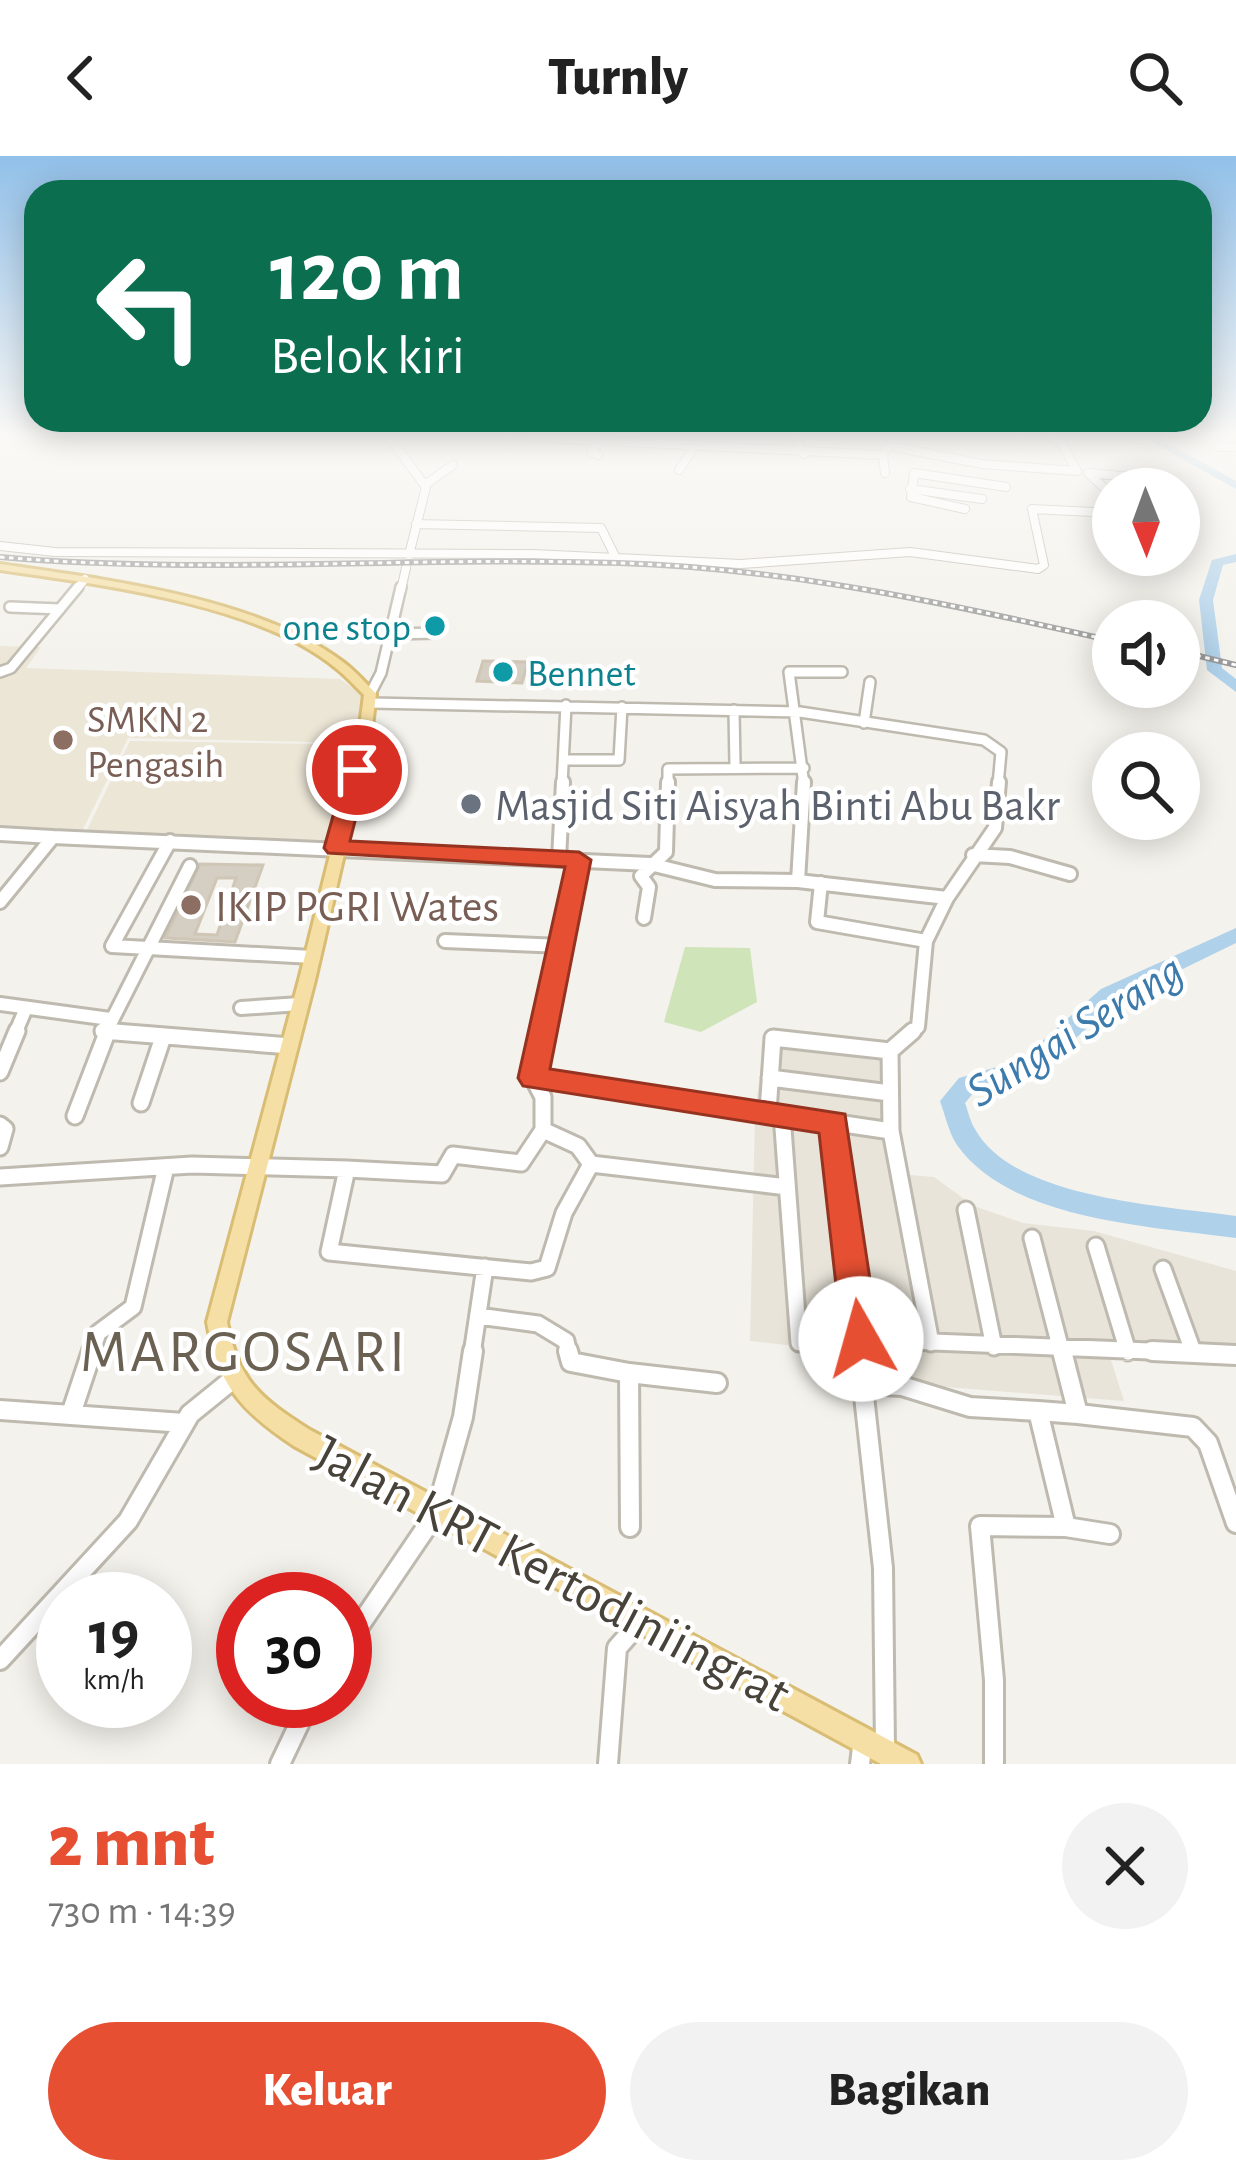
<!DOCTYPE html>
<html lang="id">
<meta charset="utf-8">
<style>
body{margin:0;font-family:"Alegreya Sans",sans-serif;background:#f2f2f2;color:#222;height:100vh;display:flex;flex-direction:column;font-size:45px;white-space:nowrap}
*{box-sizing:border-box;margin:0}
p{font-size:39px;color:#767676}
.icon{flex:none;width:66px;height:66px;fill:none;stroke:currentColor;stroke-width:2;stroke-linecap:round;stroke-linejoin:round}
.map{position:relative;height:1608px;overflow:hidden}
.sheet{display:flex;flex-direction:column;background:#fff;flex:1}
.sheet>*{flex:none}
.banner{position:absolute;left:24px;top:24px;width:1188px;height:252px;border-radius:36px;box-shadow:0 6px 30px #0003;background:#0b6e4f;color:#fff;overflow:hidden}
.needle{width:78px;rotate:179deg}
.buttons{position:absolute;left:1092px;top:312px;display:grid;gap:24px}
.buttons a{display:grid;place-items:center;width:108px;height:108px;border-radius:50%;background:#fff;box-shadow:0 6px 30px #0003;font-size:60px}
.speed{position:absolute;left:36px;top:1416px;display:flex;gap:24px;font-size:60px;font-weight:700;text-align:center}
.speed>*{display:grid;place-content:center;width:156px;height:156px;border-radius:50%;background:#fff;box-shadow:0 6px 30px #0003;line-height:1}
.speed small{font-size:30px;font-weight:400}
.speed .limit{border:18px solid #d22;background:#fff;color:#111}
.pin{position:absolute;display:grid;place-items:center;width:102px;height:102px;color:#fff;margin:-51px;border:6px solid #fff;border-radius:50%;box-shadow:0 3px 12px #0007}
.me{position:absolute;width:132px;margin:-66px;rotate:353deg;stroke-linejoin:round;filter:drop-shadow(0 0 9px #0008)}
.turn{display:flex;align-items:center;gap:42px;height:252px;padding:0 48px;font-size:54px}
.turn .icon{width:156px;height:156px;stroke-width:2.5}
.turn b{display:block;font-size:84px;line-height:102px}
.round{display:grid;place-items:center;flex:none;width:126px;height:126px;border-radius:63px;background:#f2f2f2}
.summary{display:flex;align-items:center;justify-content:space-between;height:204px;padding:0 48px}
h1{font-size:72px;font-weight:800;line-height:90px;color:#e64f32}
.action{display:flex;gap:24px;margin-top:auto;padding:24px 48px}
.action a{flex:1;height:138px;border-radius:72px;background:#e64f32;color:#fff;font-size:48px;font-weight:800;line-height:138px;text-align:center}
.action a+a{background:#f2f2f2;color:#222}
header{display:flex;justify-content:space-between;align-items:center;height:156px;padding:0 48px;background:#fff;font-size:54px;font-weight:800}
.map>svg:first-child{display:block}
</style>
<header><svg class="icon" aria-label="back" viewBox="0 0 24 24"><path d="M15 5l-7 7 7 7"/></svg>Turnly<svg class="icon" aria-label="search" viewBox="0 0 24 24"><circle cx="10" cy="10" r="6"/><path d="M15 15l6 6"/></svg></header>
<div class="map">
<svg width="1236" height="1608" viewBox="0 0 1236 1608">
<rect width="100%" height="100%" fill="#f4f2ec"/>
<path fill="#e8e4da" d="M765,876l135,19 -1,79 11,45 24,2 40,29 49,17 71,8 142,40v93l-125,-4 13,41 -279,-22 -3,-28 -92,-10 5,-227z"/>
<path fill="#ece6d7" d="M0,490l41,1 -15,21 314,11 23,16 -5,48 -230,-5 -47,95 -81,-3z
M130,585l191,3 -2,8 38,1 -26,92 -246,-11z"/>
<path fill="#d0e4b9" d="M685,791l65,1 7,54 -56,30 -37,-10z"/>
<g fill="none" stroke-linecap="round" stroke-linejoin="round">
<path fill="#afd1ea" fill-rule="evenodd" d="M1143,281h14l79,44v8z
M1236,398v8l-13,3 -10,35 9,68 14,11v13l-29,-22 -8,-70 13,-40z
M1236,772v15l-119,58 -80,72 -62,18 -10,12c3,8 5,18 10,26 38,70 190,77 261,87v22c-85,-12 -225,-17 -279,-93 -8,-12 -12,-30 -17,-44l19,-23 62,-18 80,-71z"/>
</g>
<path fill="#d5cec2" stroke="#cfc6b6" stroke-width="3" fill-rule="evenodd" d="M483,505l45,1 -6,21 -45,-2z
M200,708l63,1 -28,77 -70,-4zM217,722h19l-19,57 -22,-1z"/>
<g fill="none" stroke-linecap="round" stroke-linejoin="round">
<g stroke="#bfbaaf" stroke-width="10">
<path id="minor-far4" d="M389,281l37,50 -17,68
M531,281l352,18
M795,281l9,17
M890,290l92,18 95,7 -15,-27 -11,-7
M1218,291h18
M598,299l-7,-3 8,-9
M679,314l14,-21
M885,317l-2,-18 11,-18
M1088,317l25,23
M1091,317l69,7 10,9
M426,328l27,-19
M910,333l72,10
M1179,345l9,13 -9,4
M965,353l-54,-12 3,-24 92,14
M416,368l185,4 14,28
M0,390l55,6 478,2 208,10 169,-12 128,17 6,-4 -12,-56 81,4
M76,434l9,-11
M401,434l5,-22"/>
</g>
<g stroke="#bfbaaf" stroke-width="14">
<path id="minor-far3" d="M10,451l50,2
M391,478l46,-1
M0,516l11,-4 67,-81
M370,538l11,-21 20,-86
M372,547l428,9 184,28 17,12 -3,33
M734,554l1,56
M864,567l6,-41
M565,604h54l3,-53
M562,629l4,-80
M668,629v-16l136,-1
M804,629l-15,-113h53"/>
</g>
<g stroke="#bfbaaf" stroke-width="18">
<path id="minor-far2" d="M0,678l53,3
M170,685l-58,105 200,11
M973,699l37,2 60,17
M559,703l4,-77
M798,725l6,-99
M821,727l-4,39 109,19
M0,746l53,-65 597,27 65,16 83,1 149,17 48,-70 4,-46
M644,762l5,-31 -8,-11 25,-24 2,-70
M445,785l117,5
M0,848l110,15
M241,852l59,-4
M15,878l11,-26
M105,878l85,-168
M542,878l37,-174
M910,878l8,-7 8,-86 21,-43"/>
</g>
<g stroke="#bfbaaf" stroke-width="21">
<path id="minor-far1" d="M103,875l187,15
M543,875l-10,47 10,19v33l35,16 13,18
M890,895l23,-20
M0,916l17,-41
M533,922l358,53
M770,922l120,15
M141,947l21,-63
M768,956l5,-74 117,13 1,80 40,212
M782,959l17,228
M75,960l30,-78
M833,967l26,231
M0,969l5,4 -5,18
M347,1013l95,5 11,-19 68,8 22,-33
M0,1021l192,-12 155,4 -18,83 202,20 16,-4 17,-55 27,-49 196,23
M966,1054l28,137
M1032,1082l30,116
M1096,1090l32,106
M1163,1113l31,85
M478,1160l60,8 28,17 3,13
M861,1183l361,15
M91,1198l7,-21 35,-26 33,-140
M472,1198l13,-87"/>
</g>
<g stroke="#bfbaaf" stroke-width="24">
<path id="minor" d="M568,1195l3,11 58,11 1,154
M859,1195l24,217 2,182
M1062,1195l16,63 115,13 15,16 28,80
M1152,1195l84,4
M629,1217l88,10
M865,1228l37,2 68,21 68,4 28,116 -86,-1 14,154v84
M0,1254l184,13
M1038,1255l40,3
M71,1258l21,-63
M1066,1371l44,7
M345,1491l91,-134 27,-96 10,-66
M0,1504l128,-139 62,-107 42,-34
M280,1608l30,-63
M608,1608l9,-116 23,-26
M860,1608l3,-25"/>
</g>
<g stroke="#d9bd75" stroke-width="6">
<path id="major" d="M0,408c103,15 259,34 343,98 12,9 23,21 33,32l-6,48 -55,238 -88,342c12,60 33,76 83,108l607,325 4,9h-40l-587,-318c-53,-35 -76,-61 -87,-124l92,-342 59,-238 6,-47c-9,-9 -17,-18 -27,-26 -77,-65 -239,-85 -337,-99z"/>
</g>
<use href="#minor-far4" stroke="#fff" stroke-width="8"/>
<use href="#minor-far3" stroke="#fff" stroke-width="9"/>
<use href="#minor-far2" stroke="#fff" stroke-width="12"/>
<use href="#minor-far1" stroke="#fff" stroke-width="15"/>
<use href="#minor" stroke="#fff" stroke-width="18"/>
<use href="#major" fill="#f5dfa4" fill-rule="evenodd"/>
<g stroke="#999" stroke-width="6">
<path id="rail" d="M0,401c207,18 412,-1 619,6 167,5 331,41 494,78
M1179,495l57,14"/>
</g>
<use href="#rail" stroke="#fff" stroke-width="3" stroke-dasharray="4.5" stroke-linecap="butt"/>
</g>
<linearGradient id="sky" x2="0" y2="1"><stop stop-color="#91c0e9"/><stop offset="0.55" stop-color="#faf9f6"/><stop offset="1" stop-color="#faf9f6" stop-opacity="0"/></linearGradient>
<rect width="1236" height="507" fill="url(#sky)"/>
<path fill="#e64f32" stroke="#963320" stroke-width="3" d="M357,608l11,6 -18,71 229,11 12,8 -41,209 295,45 34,225 -5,12 -13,5 -13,-5 -6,-12 -23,-206 -296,-47 -5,-8 47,-211 -237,-14 -4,-5 22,-78z"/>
<g fill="#0f9aa8" stroke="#fff" stroke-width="4.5">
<circle cx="435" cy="470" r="12"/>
<circle cx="503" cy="516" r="12"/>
</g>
<g fill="#8d6e63" stroke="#fff" stroke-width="4.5">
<circle cx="63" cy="584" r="12"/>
<circle cx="191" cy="749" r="12"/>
</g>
<circle fill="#6b7280" stroke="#fff" stroke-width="4.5" cx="471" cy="648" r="12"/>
<g text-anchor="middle" stroke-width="9" stroke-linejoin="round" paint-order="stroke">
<g font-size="39" fill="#0d838f" stroke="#fff" text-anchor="end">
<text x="411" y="484">one stop</text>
<text x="527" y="530" text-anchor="start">Bennet</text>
</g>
<g font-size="39" fill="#785e54" stroke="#fff" text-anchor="start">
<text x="87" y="576">SMKN 2<tspan x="87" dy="45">Pengasih</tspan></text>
</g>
<g font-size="45" fill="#5b616d" stroke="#fff" text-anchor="start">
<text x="495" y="664">Masjid Siti Aisyah Binti Abu Bakr</text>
</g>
<g font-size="45" fill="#785e54" stroke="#fff" text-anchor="start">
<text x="215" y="765">IKIP PGRI Wates</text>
</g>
<g font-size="48" font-style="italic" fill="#3c7bab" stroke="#fff">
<text transform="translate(1074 873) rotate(-32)" y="17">Sungai Serang</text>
</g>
<g font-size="54" fill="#48433a" stroke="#fff">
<text transform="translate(553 1416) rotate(28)" y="19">Jalan KRT Kertodiniingrat</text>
</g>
<g font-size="60" letter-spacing="3" fill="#6a6152" stroke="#fff">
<text x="244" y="1215">MARGOSARI</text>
</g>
</g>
</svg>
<div class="buttons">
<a><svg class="needle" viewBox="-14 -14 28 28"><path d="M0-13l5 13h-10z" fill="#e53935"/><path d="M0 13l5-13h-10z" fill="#767676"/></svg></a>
<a><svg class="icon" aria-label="sound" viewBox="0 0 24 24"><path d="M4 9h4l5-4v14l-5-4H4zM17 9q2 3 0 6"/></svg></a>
<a><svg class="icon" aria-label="search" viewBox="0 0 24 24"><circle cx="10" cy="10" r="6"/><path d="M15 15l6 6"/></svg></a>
</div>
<div class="speed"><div>19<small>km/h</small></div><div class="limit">30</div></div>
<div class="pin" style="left:357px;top:614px;background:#d93025"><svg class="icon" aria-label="arrive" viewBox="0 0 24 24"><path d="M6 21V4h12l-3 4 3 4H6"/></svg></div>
<svg class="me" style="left:861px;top:1183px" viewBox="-20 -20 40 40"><circle r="19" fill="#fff"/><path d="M0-13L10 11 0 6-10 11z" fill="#e64f32"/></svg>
<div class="banner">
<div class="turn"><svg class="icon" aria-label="left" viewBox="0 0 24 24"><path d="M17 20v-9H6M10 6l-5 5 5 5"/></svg><div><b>120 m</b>Belok kiri</div></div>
</div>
</div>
<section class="sheet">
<div class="summary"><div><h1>2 mnt</h1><p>730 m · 14:39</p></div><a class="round"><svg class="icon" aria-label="close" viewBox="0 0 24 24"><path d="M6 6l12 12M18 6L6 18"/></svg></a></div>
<div class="action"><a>Keluar</a><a>Bagikan</a></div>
</section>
